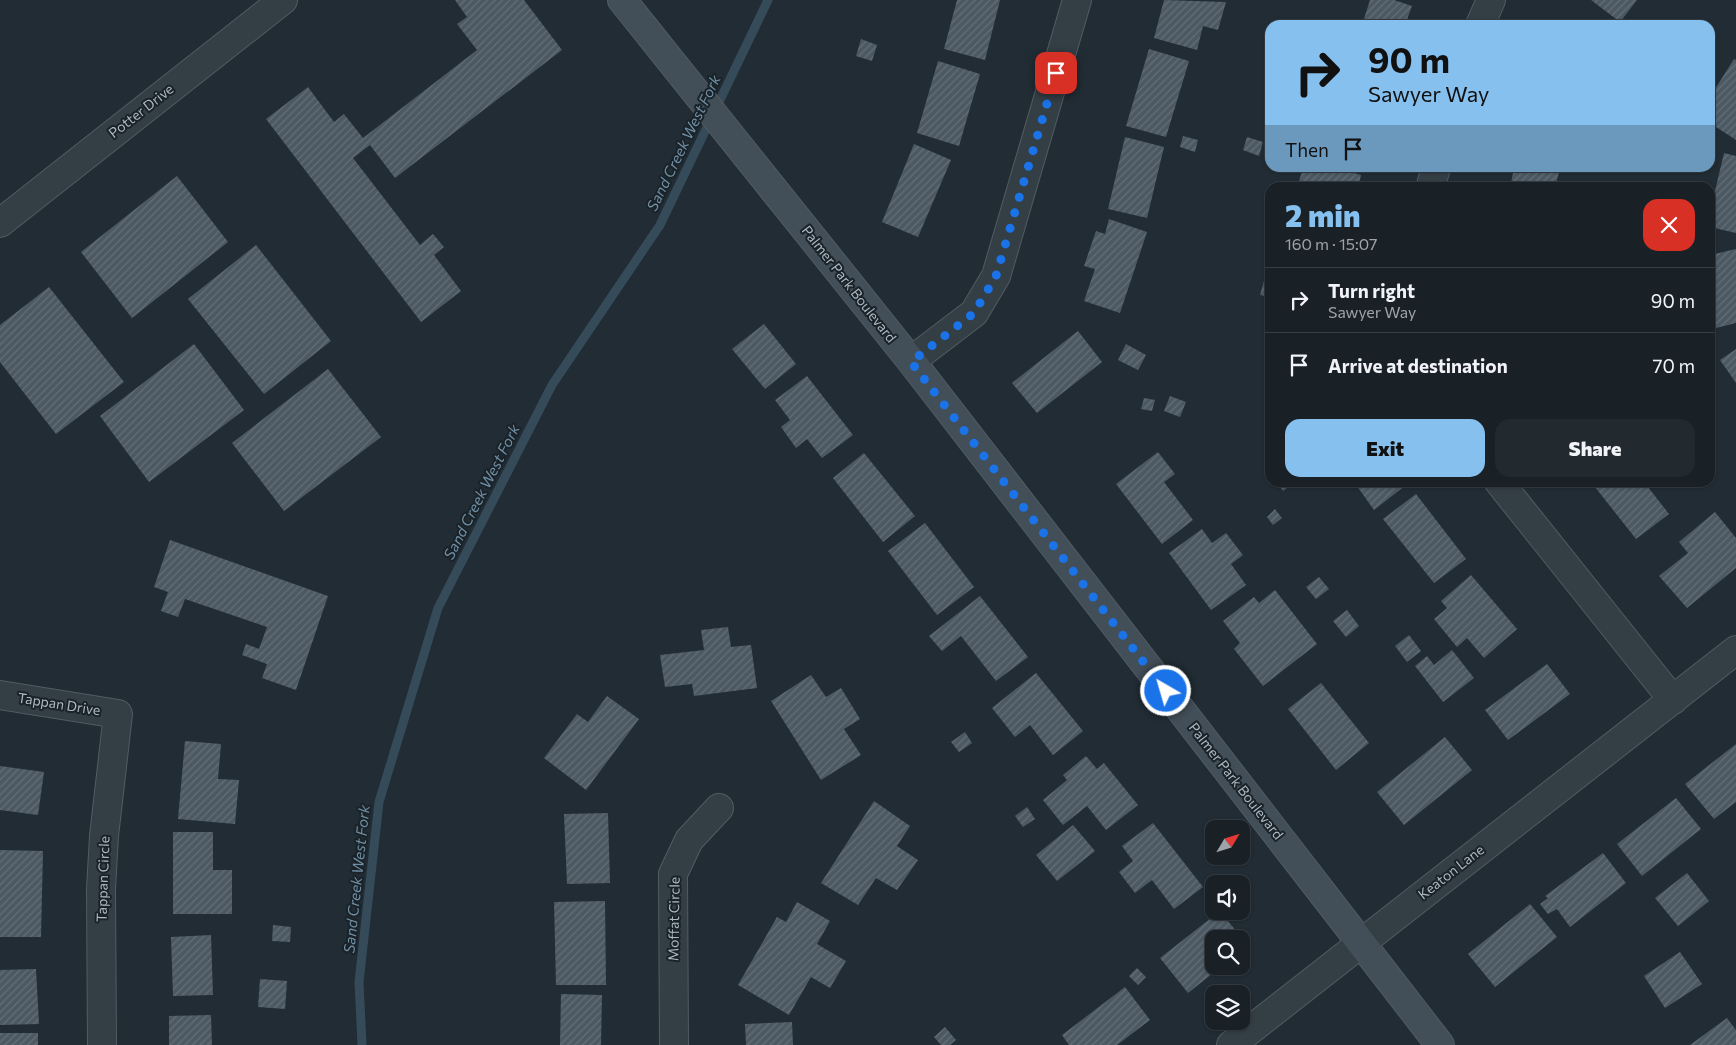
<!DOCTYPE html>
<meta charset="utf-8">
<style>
body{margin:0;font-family:Commissioner,sans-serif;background:#22292f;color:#f1f3f6;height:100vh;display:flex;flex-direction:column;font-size:19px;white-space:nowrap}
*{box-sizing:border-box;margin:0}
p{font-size:16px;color:#9fa3a7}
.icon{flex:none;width:28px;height:28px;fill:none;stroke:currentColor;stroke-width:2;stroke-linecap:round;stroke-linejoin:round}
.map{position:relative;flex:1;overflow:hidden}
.sheet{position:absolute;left:1265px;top:182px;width:450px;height:305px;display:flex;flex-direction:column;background:#192127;border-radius:15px;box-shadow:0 1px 4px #0004,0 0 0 1px #373e44}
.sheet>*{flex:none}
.banner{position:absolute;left:1265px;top:20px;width:450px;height:152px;border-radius:15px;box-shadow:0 1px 4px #0004,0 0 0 1px #373e44;background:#86c0ee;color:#111;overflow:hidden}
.needle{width:32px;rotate:52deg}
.controls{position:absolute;left:1205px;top:820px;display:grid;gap:10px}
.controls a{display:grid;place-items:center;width:45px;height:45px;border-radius:10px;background:#192127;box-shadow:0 1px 4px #0004,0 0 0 1px #373e44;font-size:25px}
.pin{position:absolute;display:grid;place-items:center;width:42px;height:42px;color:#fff;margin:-21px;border-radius:10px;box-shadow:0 2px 8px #0006}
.me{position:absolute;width:55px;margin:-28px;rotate:322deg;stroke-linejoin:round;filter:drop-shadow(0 0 4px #0008)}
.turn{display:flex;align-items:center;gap:18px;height:105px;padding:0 20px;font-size:22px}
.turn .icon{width:65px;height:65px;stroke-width:2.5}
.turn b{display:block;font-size:35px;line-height:42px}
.then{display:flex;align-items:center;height:48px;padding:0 20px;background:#0003;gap:10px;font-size:19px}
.round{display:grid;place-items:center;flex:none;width:52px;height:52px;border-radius:15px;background:#22292f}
.overview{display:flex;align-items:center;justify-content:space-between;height:85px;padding:0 20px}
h1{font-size:30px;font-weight:800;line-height:38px;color:#86c0ee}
.button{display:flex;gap:10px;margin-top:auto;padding:10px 20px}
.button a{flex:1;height:58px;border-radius:15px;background:#86c0ee;color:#111;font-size:20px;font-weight:800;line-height:58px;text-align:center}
.button a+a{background:#22292f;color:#f1f3f6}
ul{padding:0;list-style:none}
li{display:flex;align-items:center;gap:15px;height:65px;padding:0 20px;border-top:1px solid #373e44}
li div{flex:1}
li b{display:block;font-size:19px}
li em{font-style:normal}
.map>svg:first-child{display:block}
</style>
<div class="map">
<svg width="1736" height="1045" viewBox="0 0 1736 1045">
<defs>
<pattern id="building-hatch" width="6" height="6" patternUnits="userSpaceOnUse" patternTransform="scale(1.25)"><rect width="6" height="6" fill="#4c5963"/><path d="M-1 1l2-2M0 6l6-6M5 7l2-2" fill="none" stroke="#636f78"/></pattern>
</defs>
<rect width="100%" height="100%" fill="#212c34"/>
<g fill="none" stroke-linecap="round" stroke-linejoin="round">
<path stroke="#364b5a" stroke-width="9" d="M362,1045l-3,-63 20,-180 59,-194 114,-223 108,-160 108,-225"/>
</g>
<path fill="url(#building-hatch)" d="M455,0h69l38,50 -167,128 -25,-33 -17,13 67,87 13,-11 11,13 -10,8 27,36 -40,31 -155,-203 42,-32 26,35 10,-8 19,24 114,-88 -20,-26 10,-7z
M957,0h43l-15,60 -41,-11z
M1164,0l62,2 -8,28 -15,-4 -6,24 -43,-12z
M1370,0h24l18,6 -7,19h-43z
M1591,0h46l-17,22z
M861,39l16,6 -5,16 -16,-5z
M1149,49l40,12 -23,76 -40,-11z
M1734,59l2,1v80l-26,-17v-26z
M938,61l42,13 -21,72 -42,-13z
M1183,136l15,4 -3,12 -15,-5z
M1125,137l39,10 -17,71 -39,-9z
M1247,137l16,5 -4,14 -16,-6z
M914,144l37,16 -33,77 -36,-15z
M1724,153l12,3v77l-26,-6v-15z
M1303,168h33l25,7 -3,13h-61z
M1514,168h46l-5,20h-45z
M177,176l51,66 -96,76 -51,-66z
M1109,219l38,13 -27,81 -36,-12 11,-32 -11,-3 12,-35 9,3z
M256,245l75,96 -67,53 -76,-95z
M1736,249v74l-20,5 -6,-25v-48z
M1270,260v37l-10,-2z
M49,287l75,95 -68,52 -56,-72v-37z
M764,324l32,40 -31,25 -33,-40z
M1078,331l24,31 -65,51 -25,-30z
M194,344l50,66 -95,72 -49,-66z
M1126,344l20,11 -8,15 -20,-10z
M1736,349v34l-16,-23z
M328,369l53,68 -97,74 -52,-68z
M807,376l46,59 -31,23 -15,-19 -11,9 -15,-21 9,-7 -15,-20z
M1170,396l16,6 -6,15 -16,-6z
M1144,398l11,2 -3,11 -11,-2z
M1158,452l17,22 -11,8 29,38 -31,24 -46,-60z
M864,453l51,63 -32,26 -50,-64z
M1277,482h18l-12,9z
M1354,482h50l2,3 -32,25z
M1591,482h53l25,32 -33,25z
M1416,494l50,65 -32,24 -51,-64z
M1275,509l7,9 -9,7 -6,-8z
M1715,512l21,26v30l-49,40 -28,-32 29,-23 -9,-11z
M925,523l49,64 -37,28 -49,-64z
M1202,529l10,14 14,-10 17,22 -12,9 15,21 -35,25 -42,-57z
M170,540l158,56 -32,94 -34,-12 5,-14 -25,-9 4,-11 13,5 8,-22 -82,-28 -7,18 -17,-6 7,-19 -14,-5z
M1471,575l46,54 -33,29 -17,-20 -10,9 -23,-28 13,-11 -6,-7z
M1319,577l10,12 -13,10 -10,-12z
M1275,590l42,54 -54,42 -29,-37 6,-6 -17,-22 31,-24 5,6z
M980,596l48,61 -32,24 -35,-45 -19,15 -13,-15z
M1347,610l12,16 -13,11 -13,-16z
M728,627l3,20 20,-2 6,43 -63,8 -2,-12 -27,3 -5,-32 44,-5 -3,-20z
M1409,635l12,16 -14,11 -12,-16z
M1452,650l22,28 -31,24 -28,-36 12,-10 7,9z
M1547,664l23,30 -62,46 -23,-30z
M1036,673l47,58 -30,24 -23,-30 -15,12 -23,-29z
M811,675l15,22 15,-9 19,31 -16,10 17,26 -40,25 -50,-79z
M1321,683l48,60 -33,27 -48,-61z
M607,696l32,23 -53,71 -42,-32 33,-44 11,8z
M965,732l7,11 -13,9 -8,-10z
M1445,737l27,33 -68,55 -27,-33z
M185,741l36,3 -3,35 21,1 -4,44 -57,-5z
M1736,744v58l-22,17 -29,-35z
M1086,756l11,13 7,-6 34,42 -32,25 -19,-24 -24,19 -20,-25 24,-20 -4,-5z
M0,766l44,6 -6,43 -38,-5z
M1676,798l25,31 -59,47 -25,-32z
M874,801l36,25 -13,20 21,14 -21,30 -21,-12 -18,27 -37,-22z
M1027,807l8,12 -12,8 -8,-11z
M608,813l2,70 -43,1 -3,-70z
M1153,823l50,64 -29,22 -22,-29 -17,13 -16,-21 14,-11 -11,-15z
M1073,825l22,26 -38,30 -21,-26z
M173,832h40v38h19v44h-59z
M0,850l43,1 -2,86h-41z
M1603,853l23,30 -56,44 -13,-18 -9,5 -8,-10 8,-6 -3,-2z
M1687,873l22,28 -31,25 -23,-28z
M605,901l1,84h-50l-2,-83z
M797,902l33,19 -13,23 29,17 -16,27 -19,-11 -22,38 -51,-30 39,-68 9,5z
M1530,904l27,33 -62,50 -27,-33z
M1220,911l28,35 -7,5v-12h-27v27h8l-34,27 -28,-35z
M273,925l18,2 -1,15 -18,-1z
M211,935l2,60 -40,1 -2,-59z
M1680,952l22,32 -37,24 -21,-32z
M1137,968l9,9 -8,8 -9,-9z
M36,969l3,55 -39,1v-55z
M260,979l27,2 -2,28 -27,-2z
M1125,987l25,33 -33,25h-48l-7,-10z
M561,994l41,1 -1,50h-41z
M211,1015l1,30h-43v-29z
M1727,1018l9,12v15h-46z
M792,1022l1,23h-47l-1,-21z
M945,1027l11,13 -6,5h-9l-7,-8z
M0,1033h38v12h-38z"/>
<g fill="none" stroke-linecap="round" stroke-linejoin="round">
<g stroke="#515c63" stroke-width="30">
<path id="street" d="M1480,25l11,-25
M1430,188l6,-20
M0,223l283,-223
M911,361l63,-48 22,-37 81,-276
M1499,482l174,218
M0,695l118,19 -14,122 -3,53 1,156
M674,1045l-1,-171 16,-34 30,-32
M1231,1045l505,-395"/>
</g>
<g stroke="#515c63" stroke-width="30">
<path id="secondary" d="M622,0l289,361 529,684"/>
</g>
<use href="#street" stroke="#343e45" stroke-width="28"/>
<use href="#secondary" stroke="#424e58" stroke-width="28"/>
</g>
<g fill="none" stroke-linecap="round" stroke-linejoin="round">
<path stroke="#1a73e8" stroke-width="9" stroke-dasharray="0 16.2" d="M1056,73l-60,203 -22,37 -63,49 255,329"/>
</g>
<g text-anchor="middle" stroke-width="4" stroke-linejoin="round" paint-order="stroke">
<g font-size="14" fill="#aeb9c2" stroke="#1a2329">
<text transform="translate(141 111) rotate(-38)" y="5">Potter Drive</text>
<text transform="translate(849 284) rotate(52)" y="5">Palmer Park Boulevard</text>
<text transform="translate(59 704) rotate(9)" y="5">Tappan Drive</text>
<text transform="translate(1236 781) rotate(52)" y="5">Palmer Park Boulevard</text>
<text transform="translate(1451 872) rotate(-38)" y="5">Keaton Lane</text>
<text transform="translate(103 879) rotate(-88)" y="5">Tappan Circle</text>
<text transform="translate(674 919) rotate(-89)" y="5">Moffat Circle</text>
</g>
<g font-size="15" font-style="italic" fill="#708fa4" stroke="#1a2329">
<text transform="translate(684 143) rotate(-64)" y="5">Sand Creek West Fork</text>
<text transform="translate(482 492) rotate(-63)" y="5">Sand Creek West Fork</text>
<text transform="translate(357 879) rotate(-84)" y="5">Sand Creek West Fork</text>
</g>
</g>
</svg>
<div class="controls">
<a><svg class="needle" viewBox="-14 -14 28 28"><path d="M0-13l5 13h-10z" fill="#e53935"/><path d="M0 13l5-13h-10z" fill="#9fa3a7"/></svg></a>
<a><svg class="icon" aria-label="sound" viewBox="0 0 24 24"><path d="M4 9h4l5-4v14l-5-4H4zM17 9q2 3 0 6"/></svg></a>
<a><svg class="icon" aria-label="search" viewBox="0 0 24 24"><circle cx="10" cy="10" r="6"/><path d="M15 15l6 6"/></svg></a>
<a><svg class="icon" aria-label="layers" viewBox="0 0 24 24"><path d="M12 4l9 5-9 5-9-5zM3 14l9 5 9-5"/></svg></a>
</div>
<div class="pin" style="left:1056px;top:73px;background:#d93025"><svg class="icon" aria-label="arrive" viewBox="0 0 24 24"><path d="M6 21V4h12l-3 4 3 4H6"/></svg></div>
<svg class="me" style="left:1166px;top:691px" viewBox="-20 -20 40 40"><circle r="17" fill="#1a73e8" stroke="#fff" stroke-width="3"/><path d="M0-11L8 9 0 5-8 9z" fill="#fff"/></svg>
<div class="banner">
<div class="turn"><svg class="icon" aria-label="right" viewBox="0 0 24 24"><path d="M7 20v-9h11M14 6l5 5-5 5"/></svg><div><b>90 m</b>Sawyer Way</div></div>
<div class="then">Then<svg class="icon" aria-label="arrive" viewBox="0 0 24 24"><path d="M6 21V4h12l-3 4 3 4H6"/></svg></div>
</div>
<section class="sheet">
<div class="overview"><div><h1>2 min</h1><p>160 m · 15:07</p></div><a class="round" style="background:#d93025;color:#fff"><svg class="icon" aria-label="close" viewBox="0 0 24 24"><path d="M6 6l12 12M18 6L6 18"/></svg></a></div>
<ul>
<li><svg class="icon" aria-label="right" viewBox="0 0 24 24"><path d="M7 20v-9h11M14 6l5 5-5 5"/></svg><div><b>Turn right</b><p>Sawyer Way</p></div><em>90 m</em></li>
<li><svg class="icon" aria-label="arrive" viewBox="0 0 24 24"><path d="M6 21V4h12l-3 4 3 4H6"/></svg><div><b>Arrive at destination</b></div><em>70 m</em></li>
</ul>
<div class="button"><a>Exit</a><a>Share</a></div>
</section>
</div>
